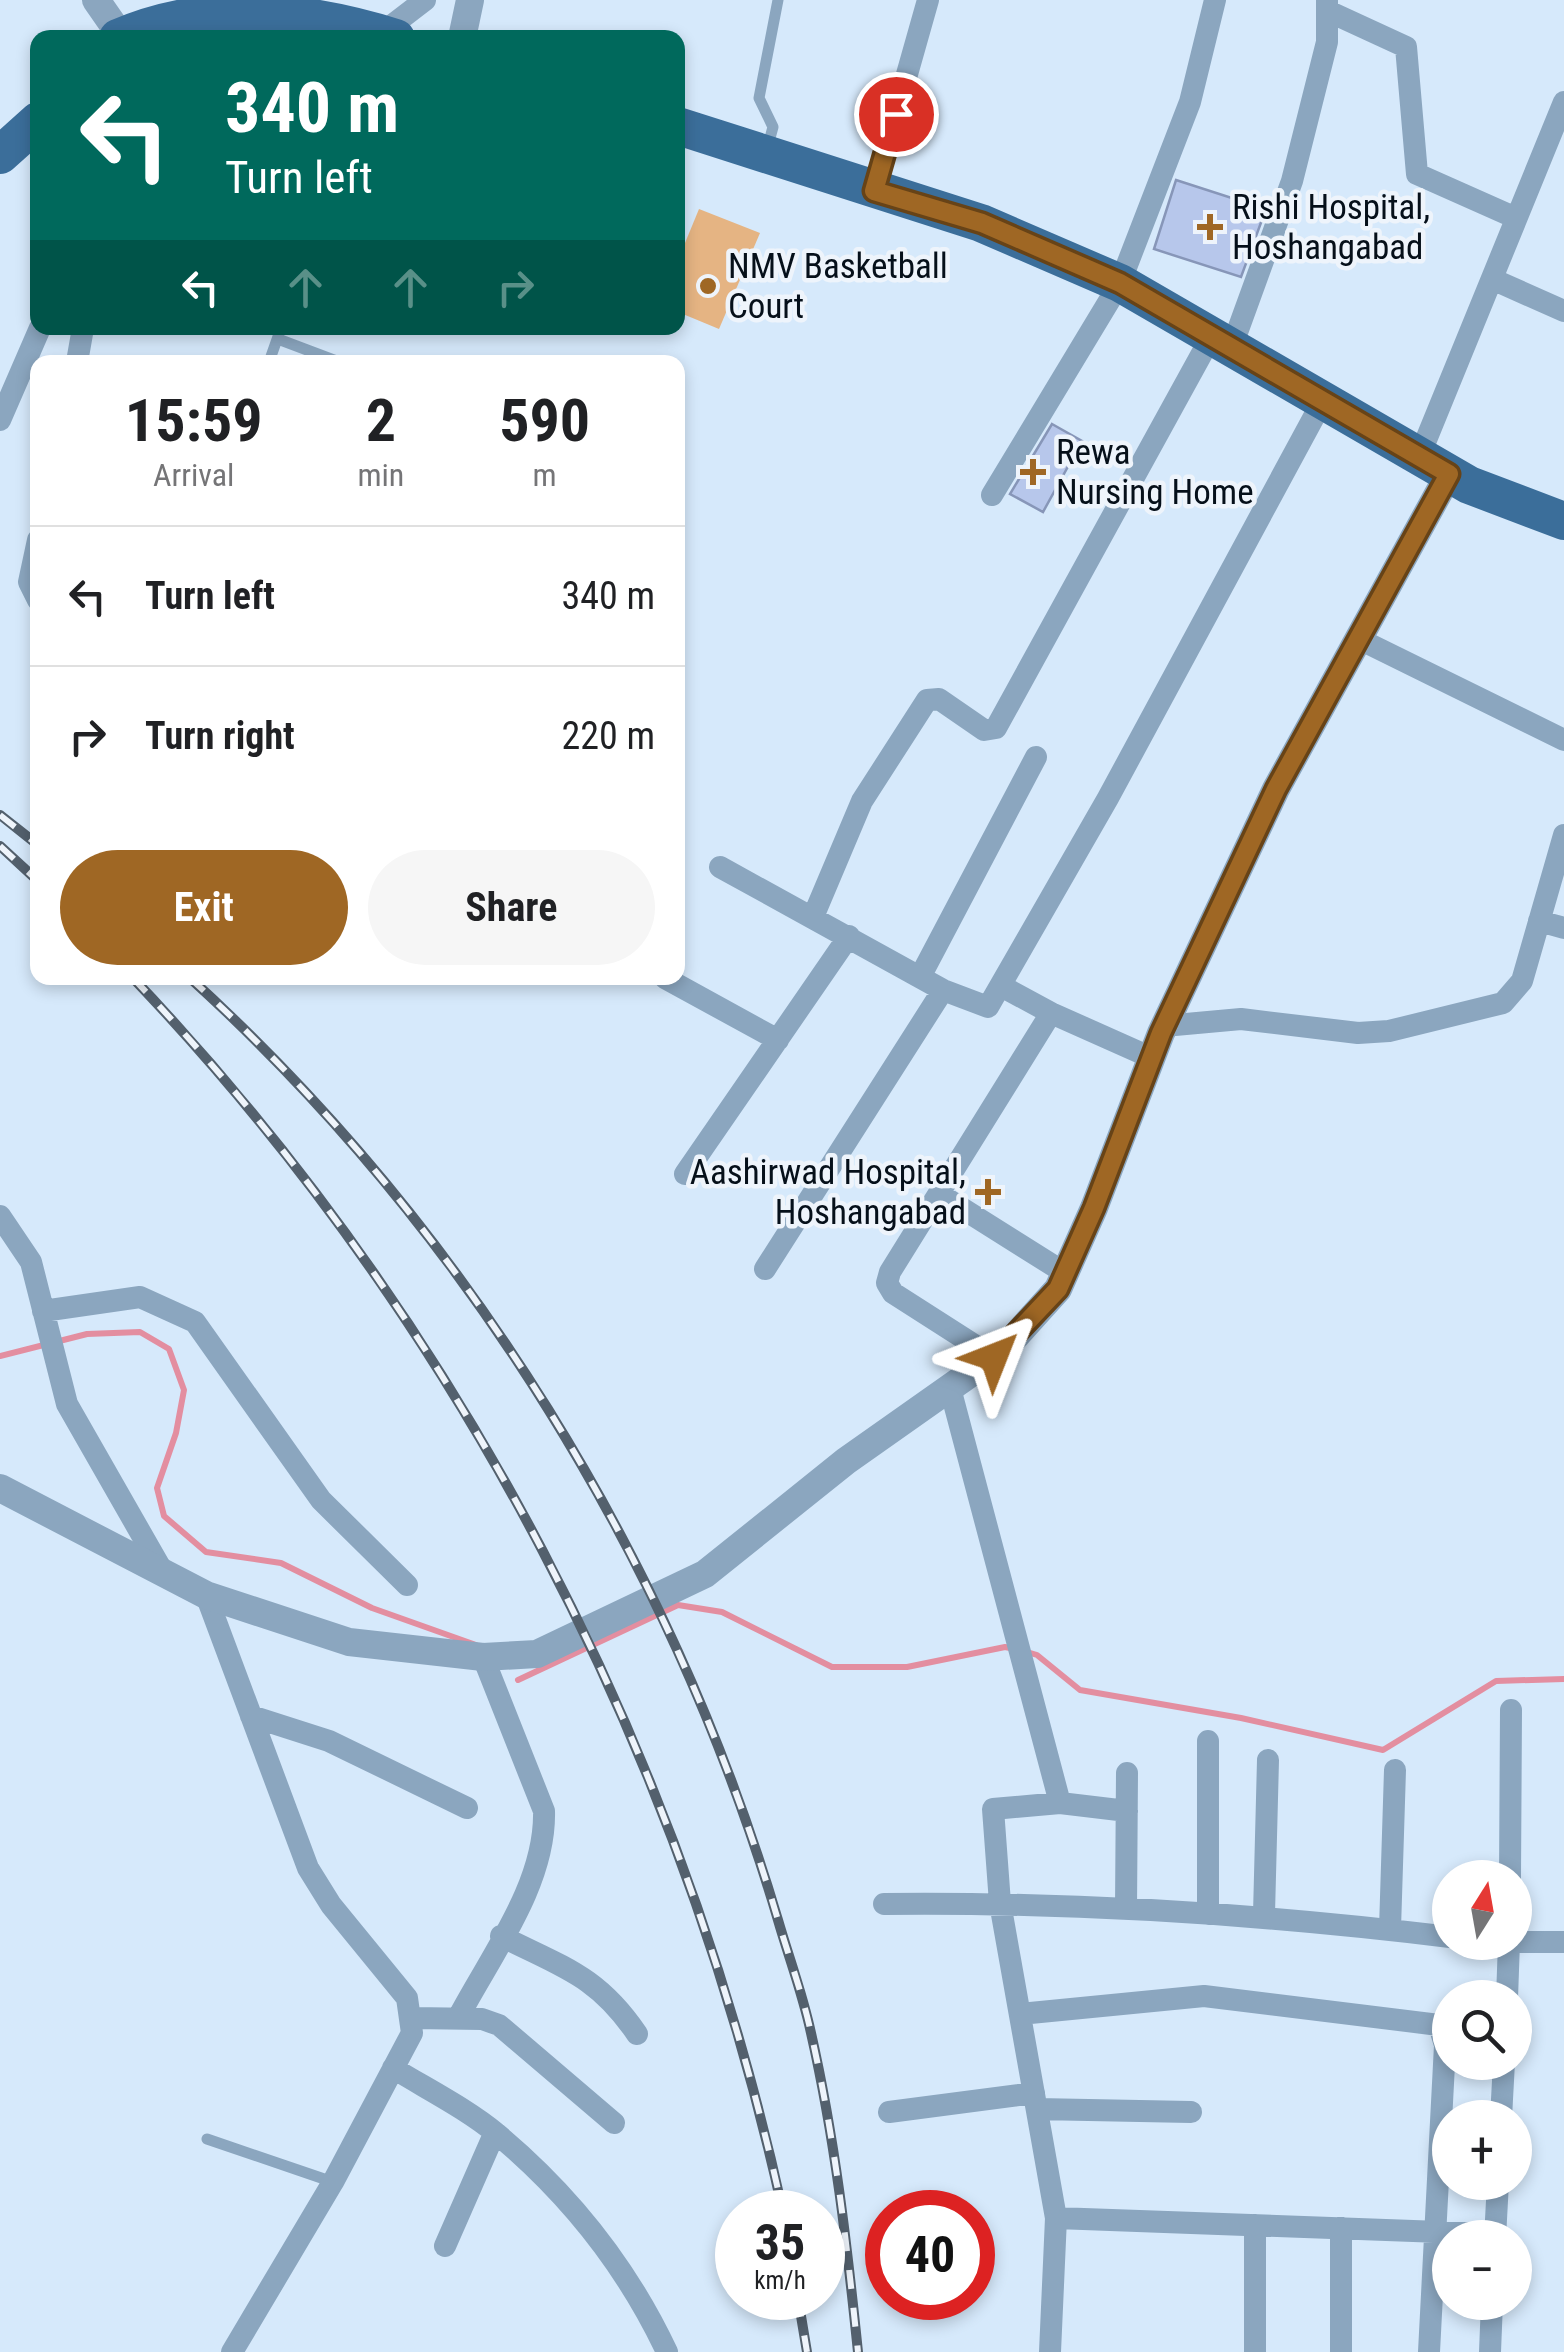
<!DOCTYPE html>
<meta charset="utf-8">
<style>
body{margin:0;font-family:"Roboto Condensed",sans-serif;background:#f6f6f6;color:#202124;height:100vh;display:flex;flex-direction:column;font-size:38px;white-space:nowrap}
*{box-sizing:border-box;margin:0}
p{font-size:32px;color:#757577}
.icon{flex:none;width:55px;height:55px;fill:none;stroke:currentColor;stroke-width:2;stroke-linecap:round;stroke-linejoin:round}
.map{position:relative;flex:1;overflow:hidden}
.side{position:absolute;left:30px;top:355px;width:655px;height:630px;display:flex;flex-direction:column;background:#fff;border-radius:20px;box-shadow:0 5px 15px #0003}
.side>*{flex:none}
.banner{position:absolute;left:30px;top:30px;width:655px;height:305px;border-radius:20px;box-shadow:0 5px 15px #0003;background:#00695c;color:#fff;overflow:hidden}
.needle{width:65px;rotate:11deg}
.tools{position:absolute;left:1432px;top:1860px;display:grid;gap:20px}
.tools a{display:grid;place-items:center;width:100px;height:100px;border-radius:50%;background:#fff;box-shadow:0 5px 15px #0003;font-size:50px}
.speed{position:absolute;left:715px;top:2190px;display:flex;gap:20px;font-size:50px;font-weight:700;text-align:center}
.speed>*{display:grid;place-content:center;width:130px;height:130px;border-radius:50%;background:#fff;box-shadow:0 5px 15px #0003;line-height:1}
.speed small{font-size:25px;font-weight:400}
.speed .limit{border:15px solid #d22;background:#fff;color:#111}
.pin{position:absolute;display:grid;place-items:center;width:85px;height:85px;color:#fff;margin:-42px;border:5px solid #fff;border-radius:50%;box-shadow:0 2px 10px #0007}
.me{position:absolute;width:110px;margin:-55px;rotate:45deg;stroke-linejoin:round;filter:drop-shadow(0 0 8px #0008)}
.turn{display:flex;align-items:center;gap:35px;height:210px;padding:0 30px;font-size:45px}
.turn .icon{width:130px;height:130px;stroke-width:2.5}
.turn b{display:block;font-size:70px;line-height:85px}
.lanes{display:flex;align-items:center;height:95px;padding:0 30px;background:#0003;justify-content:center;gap:50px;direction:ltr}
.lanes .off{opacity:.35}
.eta{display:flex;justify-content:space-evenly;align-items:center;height:170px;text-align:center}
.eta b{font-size:60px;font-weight:700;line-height:70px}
.cta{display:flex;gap:20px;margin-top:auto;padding:20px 30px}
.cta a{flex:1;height:115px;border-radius:60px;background:#9f6724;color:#fff;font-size:40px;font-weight:700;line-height:115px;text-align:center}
.cta a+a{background:#f6f6f6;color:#202124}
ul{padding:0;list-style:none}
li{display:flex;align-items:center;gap:30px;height:140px;padding:0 30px;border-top:2px solid #e0e0e0}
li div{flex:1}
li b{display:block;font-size:38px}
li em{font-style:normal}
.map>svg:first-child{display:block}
</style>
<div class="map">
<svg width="1564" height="2352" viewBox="0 0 1564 2352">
<rect width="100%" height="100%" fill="#d6e9fb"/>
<path fill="#e5b483" d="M699,209l61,24 -41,96 -41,-17v-52z"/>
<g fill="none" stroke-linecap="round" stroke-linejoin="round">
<path stroke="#e38ea0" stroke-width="6" d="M0,1356l87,-22 53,-2 29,17 15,41 -8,43 -19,55 7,28 42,36 75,11 91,45 104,37
M1027,1652l10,3 43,35 161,28 142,32 113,-69 68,-2
M518,1680l160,-75 44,7 110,55h75l98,-20 10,2"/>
</g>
<path fill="#b7c7eb" stroke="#8796b8" stroke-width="2.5" d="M1176,180l90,29 -25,68 -87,-28z
M1052,424l30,17 -39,71 -33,-18z"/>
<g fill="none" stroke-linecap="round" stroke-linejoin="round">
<path stroke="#8ba6bf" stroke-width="11" d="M767,149l6,-22 -14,-29 19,-98
M278,339l61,23
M269,362l12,-34
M207,2139l126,43"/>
<path stroke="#8ba6bf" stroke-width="22" d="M1330,12l76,35 11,127 99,44
M382,33l43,-33
M874,191l54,-191
M1492,279l72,32
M1231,349l61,-168 35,-139v-42
M77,362l6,-34
M0,420l40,-92
M1419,457l145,-355
M992,495l128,-212 70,-181 25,-102
M38,540l-9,42 9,18
M1359,639l205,101
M720,867l223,123 45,17 120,-209 214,-396
M813,917l49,-116 65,-101 12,-1 45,31 12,-2 215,-391
M1539,921l25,7
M920,977l116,-220
M665,978l113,62
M1003,987l48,26
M1164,1026l77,-7 117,14 31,-2 114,-28 19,-22 42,-146
M685,1174l164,-238
M941,1195l124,78
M0,1216l31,46 36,142 96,168
M765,1269l178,-279
M43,1311l97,-14 55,25 126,178 86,85
M993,1357l-100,-64 -6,-10 3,-11 161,-259 101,45
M950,1388l110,415
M206,1595l102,273 23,37 76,93 5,35 -79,149 -101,170
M251,1716l78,25 138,67
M1208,1741v173
M1510,1878l1,-168
M884,1904c190,-2 378,10 566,33
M1126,1909l1,-136
M1264,1914l4,-154
M1390,1929l5,-159
M501,1936c61,31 96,39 136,98
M1496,1942h68
M1507,1998l2,-56
M1020,2014l184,-18 235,29 6,20 -16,307
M413,2018l69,1 17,6 115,98
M458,2018c33,-63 88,-134 86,-207l-61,-154
M393,2068c34,21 74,41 104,66 73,61 130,133 170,218
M1037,2109l154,3
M889,2112l145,-19
M1501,2118l3,-56
M1056,2218l439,16
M1495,2238l3,-56
M445,2246l50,-114
M1050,2352l6,-134 -56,-315 -7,-94 67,-6 67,8
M1255,2352v-127
M1341,2352v-124
M1490,2352l2,-50"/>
<path stroke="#8ba6bf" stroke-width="28" d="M96,0l25,36
M462,38l8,-38
M0,1488l206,107 143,47 134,15 54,-3 168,-80 141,-113 156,-110 56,-62 36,-81 67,-175 115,-244 173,-315"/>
<path stroke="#3b6e9a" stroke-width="38" d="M118,38c87,-38 186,-29 278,0
M678,126l303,97 139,60 349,202 95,36
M0,155l38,-34"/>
<g stroke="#53606d" stroke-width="10">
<path id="rail" d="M0,815l38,30
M0,846l38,35
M133,978c326,343 549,772 650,1234
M190,978c277,252 482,584 588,942 11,38 25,75 33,113 24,106 36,212 47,319
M798,2298l9,54"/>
</g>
<use href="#rail" stroke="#eef4fb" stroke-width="6" stroke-dasharray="19" stroke-linecap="butt"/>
</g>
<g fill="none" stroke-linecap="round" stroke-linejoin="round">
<g stroke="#674317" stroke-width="25">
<path id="route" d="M896,114l-22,77 108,32 138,60 329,191 -173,315 -115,244 -67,175 -36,81 -64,68"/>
</g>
<use href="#route" stroke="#9f6724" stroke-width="18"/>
</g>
<g fill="#9f6724" stroke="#eef4fb" stroke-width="4">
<path d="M1205 212h10v10h10v10h-10v10h-10v-10h-10v-10h10z"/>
<circle cx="708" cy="286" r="10"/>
<path d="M1028 457h10v10h10v10h-10v10h-10v-10h-10v-10h10z"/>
<path d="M983 1177h10v10h10v10h-10v10h-10v-10h-10v-10h10z"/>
</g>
<g text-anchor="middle" stroke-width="9" stroke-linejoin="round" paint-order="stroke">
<g font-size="35" fill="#06101a" stroke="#eef4fb" text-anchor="start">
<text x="1232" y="219">Rishi Hospital,<tspan x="1232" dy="40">Hoshangabad</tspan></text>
<text x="728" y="278">NMV Basketball<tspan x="728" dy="40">Court</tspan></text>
<text x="1056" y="464">Rewa<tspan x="1056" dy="40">Nursing Home</tspan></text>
<text x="966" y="1184" text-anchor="end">Aashirwad Hospital,<tspan x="966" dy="40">Hoshangabad</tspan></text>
</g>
</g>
</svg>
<div class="tools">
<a><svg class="needle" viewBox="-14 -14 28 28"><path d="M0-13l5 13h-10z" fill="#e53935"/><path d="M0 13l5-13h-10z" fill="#757577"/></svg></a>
<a><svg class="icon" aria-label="search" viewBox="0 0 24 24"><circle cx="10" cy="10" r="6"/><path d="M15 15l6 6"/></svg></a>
<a>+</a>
<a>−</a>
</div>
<div class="speed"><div>35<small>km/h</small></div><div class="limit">40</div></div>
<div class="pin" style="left:896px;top:114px;background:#d93025"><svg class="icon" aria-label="arrive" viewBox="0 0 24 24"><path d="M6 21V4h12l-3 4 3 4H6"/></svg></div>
<svg class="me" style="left:994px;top:1357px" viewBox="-20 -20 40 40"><path d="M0-17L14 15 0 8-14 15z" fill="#9f6724" stroke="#fff" stroke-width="4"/></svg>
<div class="banner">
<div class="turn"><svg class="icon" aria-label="left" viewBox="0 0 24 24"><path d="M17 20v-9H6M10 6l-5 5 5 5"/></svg><div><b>340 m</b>Turn left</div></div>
<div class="lanes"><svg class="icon" aria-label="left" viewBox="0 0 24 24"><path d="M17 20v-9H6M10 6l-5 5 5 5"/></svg><svg class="icon off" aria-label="ahead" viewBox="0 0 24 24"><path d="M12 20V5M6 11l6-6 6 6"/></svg><svg class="icon off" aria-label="ahead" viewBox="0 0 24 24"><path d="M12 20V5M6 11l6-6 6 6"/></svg><svg class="icon off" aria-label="right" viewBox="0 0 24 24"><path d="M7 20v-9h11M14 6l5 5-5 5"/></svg></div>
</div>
<section class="side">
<div class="eta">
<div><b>15:59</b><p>Arrival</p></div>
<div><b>2</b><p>min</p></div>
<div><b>590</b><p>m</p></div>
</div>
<ul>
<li><svg class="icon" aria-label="left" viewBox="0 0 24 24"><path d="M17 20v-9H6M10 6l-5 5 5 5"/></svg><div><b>Turn left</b></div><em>340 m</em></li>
<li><svg class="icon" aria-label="right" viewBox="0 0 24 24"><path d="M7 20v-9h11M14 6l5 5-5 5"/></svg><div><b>Turn right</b></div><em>220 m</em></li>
</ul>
<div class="cta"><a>Exit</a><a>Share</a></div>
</section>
</div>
